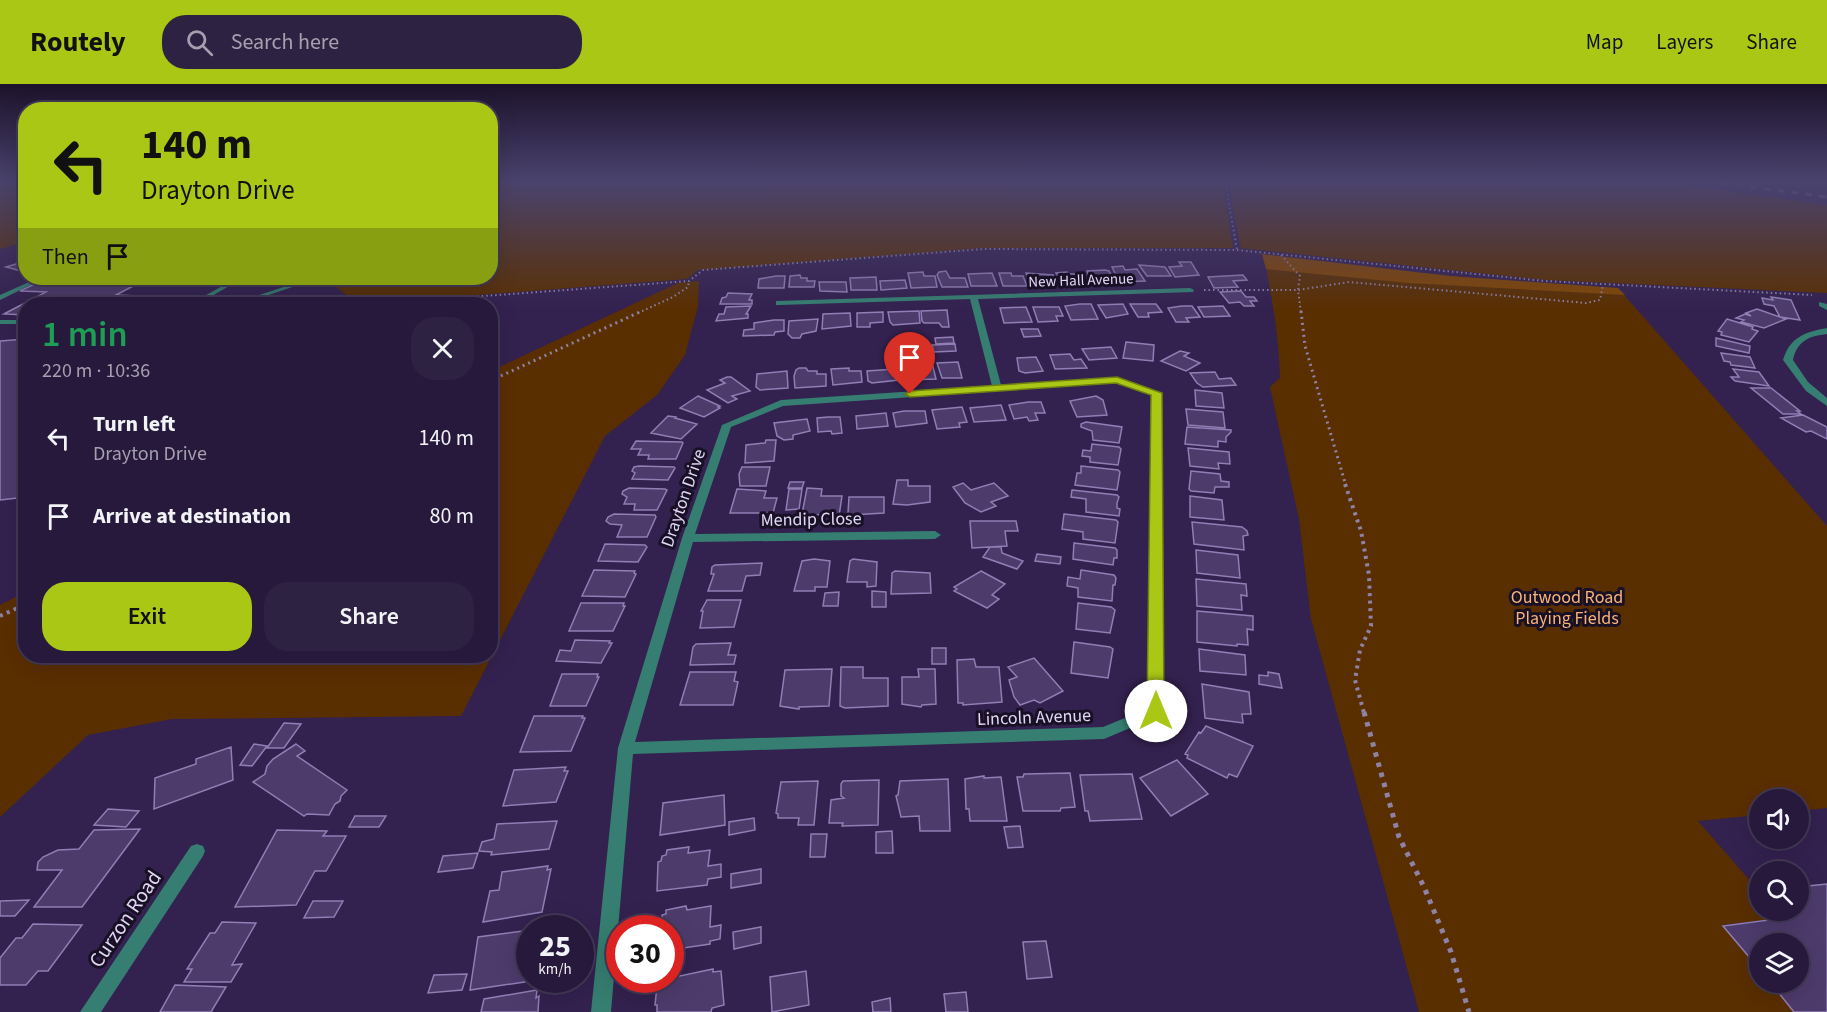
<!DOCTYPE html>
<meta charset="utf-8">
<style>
body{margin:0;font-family:"Source Sans 3",sans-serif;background:#2e2242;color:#f1f3f6;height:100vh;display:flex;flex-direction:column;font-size:22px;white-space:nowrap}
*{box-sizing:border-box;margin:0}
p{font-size:20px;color:#a4a0af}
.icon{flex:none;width:33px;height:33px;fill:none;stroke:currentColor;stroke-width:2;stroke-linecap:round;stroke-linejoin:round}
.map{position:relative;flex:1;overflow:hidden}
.side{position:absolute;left:18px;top:213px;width:480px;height:366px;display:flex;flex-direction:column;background:#26193b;border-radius:24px;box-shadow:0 6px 24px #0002,0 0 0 2px #423855}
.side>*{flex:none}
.banner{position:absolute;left:18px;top:18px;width:480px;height:183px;border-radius:24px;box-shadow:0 6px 24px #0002,0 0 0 2px #423855;background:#abc716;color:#111;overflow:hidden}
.tools{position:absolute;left:1749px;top:705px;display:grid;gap:12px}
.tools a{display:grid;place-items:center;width:60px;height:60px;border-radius:50%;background:#26193b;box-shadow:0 6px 24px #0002,0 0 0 2px #423855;font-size:30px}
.speed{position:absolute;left:516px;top:831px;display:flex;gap:12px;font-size:30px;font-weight:700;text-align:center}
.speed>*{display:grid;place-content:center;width:78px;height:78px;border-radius:50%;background:#26193b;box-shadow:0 6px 24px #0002,0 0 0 2px #423855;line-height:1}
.speed small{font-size:15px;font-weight:400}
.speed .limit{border:9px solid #d22;background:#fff;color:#111}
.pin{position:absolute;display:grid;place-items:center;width:51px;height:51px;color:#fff;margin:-62px -26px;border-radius:50% 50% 50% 0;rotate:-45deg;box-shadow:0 0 6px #0007}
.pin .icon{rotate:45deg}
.me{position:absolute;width:66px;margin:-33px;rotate:0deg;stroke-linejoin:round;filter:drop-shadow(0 0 4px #0008)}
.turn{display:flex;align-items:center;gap:21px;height:126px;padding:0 24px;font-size:27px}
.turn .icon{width:78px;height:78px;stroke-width:2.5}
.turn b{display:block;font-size:42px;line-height:51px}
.then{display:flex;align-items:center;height:57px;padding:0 24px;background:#0003;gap:12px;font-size:22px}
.round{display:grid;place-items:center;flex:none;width:63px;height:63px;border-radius:24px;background:#2e2242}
.overview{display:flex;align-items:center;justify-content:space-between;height:102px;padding:0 24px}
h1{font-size:36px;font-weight:600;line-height:45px;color:#1e9e55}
.action{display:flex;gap:12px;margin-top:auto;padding:12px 24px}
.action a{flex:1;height:69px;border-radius:24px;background:#abc716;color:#111;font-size:24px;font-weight:600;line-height:69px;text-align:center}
.action a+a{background:#2e2242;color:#f1f3f6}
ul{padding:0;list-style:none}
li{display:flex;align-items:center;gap:18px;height:78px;padding:0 24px}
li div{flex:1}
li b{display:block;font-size:22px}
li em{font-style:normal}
header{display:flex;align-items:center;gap:36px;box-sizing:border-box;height:84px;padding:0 30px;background:#abc716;color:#111}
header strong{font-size:28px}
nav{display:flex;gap:33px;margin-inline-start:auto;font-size:21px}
.search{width:420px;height:54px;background:#2e2242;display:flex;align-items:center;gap:15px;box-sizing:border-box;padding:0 21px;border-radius:24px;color:#a4a0af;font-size:22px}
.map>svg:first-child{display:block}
</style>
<header>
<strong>Routely</strong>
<div class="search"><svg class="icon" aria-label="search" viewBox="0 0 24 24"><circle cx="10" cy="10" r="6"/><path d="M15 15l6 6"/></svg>Search here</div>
<nav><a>Map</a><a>Layers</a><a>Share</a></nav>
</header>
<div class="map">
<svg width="1827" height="928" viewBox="0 0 1827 928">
<rect width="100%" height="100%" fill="#33214f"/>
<path fill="#5a2f00" d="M0,97h26l-1,61 -25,7z
M491,97h731l11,67h-250l-285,22 -11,9 -325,25h-4l-33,-26h165z
M1228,97h423l176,24v88l-281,-13 -305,-32z
M1264,174l241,23 113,7 209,238v282l-28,3 -1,-11h-38l-1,15 -61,6 61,70 1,19 17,1 7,7 -62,7 37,45 1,12 10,1 24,29h-375l-108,-393 -12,-100 -29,-132 10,-9c-1,-42 -8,-80 -16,-120z
M699,197l-1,25 -13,49 -28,40 -52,41 -144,280 -289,3 -84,16 -88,82v-212l25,-13 1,64h464l1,-285 187,-88z"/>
<path fill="#814500" d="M1262,170l188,22 168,12 7,7 -216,-12 -143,-14z"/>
<path fill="#4d3b6c" stroke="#907eb4" stroke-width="1.5" d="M26,177v8l-5,2 -15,-4z
M1179,178h12l8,13 -24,2 -6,-10 13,-1z
M1139,181l26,2 6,9h-24z
M1123,182l2,4 12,-1 8,12 -26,1 -7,-15z
M1105,186l4,1 6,11h-25l-3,-11z
M946,187l4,7h15l3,9h-26l-5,-12 2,-3z
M923,188l1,4h11l2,11 -26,1 -3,-15z
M1067,188l1,2h14l3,8 -24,1 -5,-10z
M992,189l5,13h-26l-3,-12z
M999,189h12l1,3h11l4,10h-24z
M1026,189l27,2 3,9h-25z
M800,191l1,3h6v3h8l-1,6h-25l1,-11z
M1243,191l4,5 -14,1 5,6 -24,1 -6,-11z
M776,192h9l-1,12h-26l1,-9z
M876,193l1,13h-26l-1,-12z
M45,195l92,5 -21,11 42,2 -12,7h-120v11l-22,-1 42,-22 -26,-1z
M905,196l2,8 -26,2 -1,-9z
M819,198h27l1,10 -27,-1z
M1241,207l5,6h8l3,4h-7l4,5h-10l-4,-4 -11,1 -9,-11z
M728,209l24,1 -3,6h3v4h-32l2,-6 4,-1z
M1771,213l20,3 9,20 -20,-3 -6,-11 -10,-2 -2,-6 11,2z
M1080,220h11l7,15 -27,1 -6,-14z
M1123,220l5,10 -22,4 -8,-13z
M1130,220h26l6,8 -14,1 1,4h-11z
M751,222l-5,8h2v4l-32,3 3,-7h5l2,-7z
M1182,222h10l8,11 -14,1 3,4h-13l-8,-14z
M1223,222l7,10 -26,1 -6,-10z
M1026,223l6,15 -28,1 -4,-15z
M1033,223h26l4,9h-7l2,5 -20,1z
M1757,225l29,10 -22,9 -23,-6 3,-2 -8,-2 9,-4 6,2 -5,-3z
M947,226l2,17h-7l-3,-4h-15l-2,-2 -1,-10z
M919,227l1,12 -27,2 -3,-3 -2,-10z
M883,228v10l-13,1v4h-13v-14z
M850,229l1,13 -29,3 1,-15z
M818,235l-2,12 -14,3 -2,4h-8l-4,-4 1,-13z
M1727,235l26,8 -1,2 6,2 -9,11 -28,-7 1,-3 -4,-1z
M774,236h10v11l-9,1 -1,3 -31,1 1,-6 10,-1v-6z
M1021,245h17l3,7 -17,1z
M953,253l1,6 -18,1 -1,-6z
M1716,254l34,8 -1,7 -33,-7z
M26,255v158l-26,3v-159z
M1126,258l28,3 -1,16 -30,-3z
M955,260l1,7 -22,1 -2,-7z
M1111,263l6,11 -28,2 -7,-11z
M1180,267l9,2 -5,3 16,7 -14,8 -25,-10z
M1721,269l29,4 5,11 -24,-3 -1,-3 -6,-1z
M1070,270l4,6 7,-1 6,9 -32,1 -5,-14z
M1036,273l7,14 -18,2 -6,-2 -2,-13z
M921,276v4l11,-1 4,16 -32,1 -2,-16h2l-1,-3z
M958,278l4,16h-20l-5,-15z
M799,284h7l2,3h9v3h9v12l-31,2 -1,-12 2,-6z
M849,284v3h12l1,11 -29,3 -2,-16z
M896,285l3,11 -27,3 -4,-2 -1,-10z
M1733,285l26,3 10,14 -34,-5 -4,-4h8z
M787,287l1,17 -28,2 -4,-3 1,-13z
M1215,288l4,7 12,-1 5,7 -33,2 -6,-4 -7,-10z
M727,293h4l19,14 -18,5 5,3 -9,4 -21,-13 18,-7 -5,-3z
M1751,304h20l29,23h-3l4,3h-18z
M1195,306l27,3 2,15 -28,-2z
M698,312l22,10 -2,1 2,1 -16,9 -24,-9z
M1096,312l7,4 4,15 -30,2 -7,-16z
M1028,318h13l4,11h-10l3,7 -9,1 -2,-4 -13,2 -5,-14z
M1001,321l5,15 -32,2 -4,-14z
M962,323l5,15 -8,1 1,4 -23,2 -5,-19z
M1186,325l37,3 2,16 -37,-3z
M904,327h21l2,12 -31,4 -3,-14z
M886,329l2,13 -31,3 -1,-13z
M1803,331l24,12v12l-16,-8 -5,1 -25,-14z
M668,332l8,1 -1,1 22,6 -16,15 -30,-6z
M828,333h12l2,16 -10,1 -1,-3 -13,1 -1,-14z
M807,335l3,12 -17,4v4l-9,1 -7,-4 -3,-13z
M1086,338l36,5 -3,16 -26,-3 -1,-9 -11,-4v-3z
M1187,343l44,3v2l-5,5v5l-8,-1v6l-33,-3z
M766,356h10l-2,21 -29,2 1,-18 19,-2z
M636,357l46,1 1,1 -7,16h-28l1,-4h-11l3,-6h-10z
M1092,360l27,3 2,2 -3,16 -28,-3v-5l-8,-1 1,-6 8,1z
M1188,364l41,4 1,12 -12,-1 1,6 -29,-3z
M639,382l35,1 1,1 -7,12 -36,-1 3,-6 -3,-2 2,-4z
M1081,382l37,4 2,2 -3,18 -42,-5 2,-12h4z
M742,383h28l-4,19h-26l-1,-12z
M1191,387l29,3 1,7 8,1v5h-14l-1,6 -23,-2 -2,-2z
M897,396h11v6h22v16l-23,3 -14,-1z
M790,398h14l-2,6h-14z
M963,399l8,7 23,-7 14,13 -17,6 5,4 -15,6 -16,-9 -12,-16z
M629,404l36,1 2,1 -10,20h-23l1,-6h-11l3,-7 -5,-3 1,-3z
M807,404l15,1 -1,7h21l-3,20 -37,-2z
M737,405l29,2 -2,7h13l-4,15h-43z
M789,405h13l-3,20 -13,1z
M1072,406l45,5 2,2 -2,6v5l3,1 -1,7 -33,-4v-13l-15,-2z
M1190,412l32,4 2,20 -34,-3z
M849,413h35v16l-33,2 -3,-2z
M614,430l41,1 1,2 -9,20h-30l5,-12 -12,-1 -4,-3 2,-4z
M1064,430l52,6 2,2 -3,21 -32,-4v-7l-21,-3z
M970,437h46l2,10h-13l2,15 -35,2z
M1192,438l50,5 5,4 1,4 -5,1 1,14 -50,-6z
M1074,459l41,5 2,2v8h-3l-1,7 -40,-6z
M605,460l40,1 2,2 -9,15 -40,-1z
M990,463h11l1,6 21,8 -6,8 -34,-12z
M1196,466l42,5 2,23 -43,-5z
M1037,470l24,3 -1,7 -25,-3z
M814,475l16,2 -3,26h-12v4h-21l8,-30z
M853,475l24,3 -1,24 -9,1v-5h-20l3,-21z
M762,479l-2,12 -14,1 -4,15h-34l6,-17h-3l1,-7 3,-2z
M594,486l41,1 -1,2 2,1 -11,23 -43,-1z
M1081,486l33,5 2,3 -1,7h-2l-1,16 -34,-4v-9l-11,-2 1,-9 12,2z
M895,487l35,2 1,20 -40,1 1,-21z
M981,487l24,13 -13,11 7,4 -12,9 -33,-17 3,-2 -3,-2z
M1196,495l50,5 1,12 -6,-1 1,15 -45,-4z
M872,507l14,1v15h-14z
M839,508l-1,14h-15l2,-13z
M707,516h34l-7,27 -34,1 3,-17h-2z
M581,519h43l-1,3h2l-12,25h-44z
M1078,519l33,4 4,3 -5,23 -34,-4z
M1197,527l56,5v14l-6,-1 1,16 -11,-1v2l-40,-4z
M575,556l35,1 -1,2h3l-11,20 -45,-2 4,-11 11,1z
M1074,558l36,5 3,2 -5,29 -37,-5z
M731,559l-3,12h8l-2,9 -44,1 3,-18 3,-3z
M932,564h14v16h-14z
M1199,565l46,6 1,20 -46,-4z
M1034,574l29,33 -23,12 -6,-3 -14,5 -6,-8 -5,-17 8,-3 -9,-10z
M974,575l2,8h23l3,35 -39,3v-2h-5l-1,-43z
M841,583h22v11h25v28l-43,2 -5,-2z
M832,585l-3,37 -30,1v2l-19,-3 5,-36z
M918,585h17l1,35 -14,1 -1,2 -19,-3v-27h17z
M690,588h46l-2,9 4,1 -5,23h-53z
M1268,588l11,2 3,14 -23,-4v-9l9,1z
M562,590h36l-1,3h2l-13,29h-36z
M1202,600l47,8 2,22h-9l1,9 -38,-5z
M534,632h49l-1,2h3l-14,33 -51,1z
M284,639l17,1 -17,24h-17z
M1206,642l47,20 -16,31 -8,-3 -2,4 -40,-20 1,-3 -3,-1 14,-22 2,1z
M254,660l13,2 -15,20 -12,-1z
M296,660l9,7 -8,5 50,34 -6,6 -1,5 -5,3 -6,11 -22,-1 -3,2 -51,-34 12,-8 2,-8 6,-7z
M231,663l2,33 -79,29 1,-31 41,-14v-5z
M1177,676l31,34 -37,22 -31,-38z
M566,683l-2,4h4l-12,31 -53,4 11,-36z
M1070,689l5,34 -14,1 -1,3h-37l-6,-34h6l1,-3z
M1132,690l10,45 -52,2 -2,-10h-3l-5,-36z
M984,692v2l17,-1 6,44h-37l-1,-12h-3l-1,-30z
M948,695l2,52h-30l-1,-15 -18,1 -5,-21 2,-1 2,-14z
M879,696l-1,45 -36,1 1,-3h-14l2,-23 13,-2 -3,-2v-12l2,-3z
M818,697l-4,44h-16l1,-7h-21v-4l-2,-1 5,-31z
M724,711l1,30 -65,10 3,-32z
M108,725l31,2 -13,16 -32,-2z
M355,732h31l-7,11h-30z
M754,734l1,12 -26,5v-13z
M557,737l-8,28 -58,6 1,-3 -13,-1 3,-9 12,-3 3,-15z
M1020,742l3,21 -15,1 -4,-21z
M140,745l-58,78h-48l28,-37h-25l1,-8 5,-5 15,-7 21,-1 15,-19z
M277,746l50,1 -4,5h23l-20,35h-11l-19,34 -61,2z
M892,747l1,22h-17v-21z
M811,750h16l-2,23h-15z
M689,763l-1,6 22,-3 -2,16 13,-2v13l-13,2 -1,6 -50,6 1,-29 3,-1 1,-5 4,-1 1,-5z
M478,769l-5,15 -35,4 5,-16z
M548,782l-1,4 4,-1 -9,43 -59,10 7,-31 9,-1 3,-18z
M761,785v14l-30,5v-14z
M1827,800v128h-33l-24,-30h28v-38h-38v26l-37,-44 61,-8 -7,-8h21v-23z
M29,816l-14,16h-15v-15z
M313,817h30l-9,16 -30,1z
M686,822l1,4 24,-4 -1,21 11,-2 -1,14 -10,2v3l-40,6v-22h-11v-8h3v-5l4,-1v-4z
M222,838l34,1 -24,42 10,-1 -11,18h-47l8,-13h-5l23,-36h5z
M33,840l49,1 -34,46h-10l-12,14h-26v-27l16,-20h6z
M761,843v16l-27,6 -1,-17z
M530,846l1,51 -61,9 8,-53z
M1046,857l6,36 -25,2 -4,-37z
M713,885v3l8,-1 3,34 -12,3 -1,4h-54v-7h-2l2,-19 2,-1 1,-5h10v-2z
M806,887l3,34 -37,7 -2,-35z
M467,890l-5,16 -34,3 6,-18z
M175,901l51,2 -15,25h-51z
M537,906l-1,8 3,-2 -1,16h-57l3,-13z
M966,908l2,20h-22l-2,-18z
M890,914l1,14h-18l-1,-10z"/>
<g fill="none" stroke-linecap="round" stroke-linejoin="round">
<path stroke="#8f82a7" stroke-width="2" stroke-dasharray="1.5 3" stroke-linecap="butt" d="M1225,97l12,69
M1281,171l19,21 -2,14 3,23
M1204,206h94l51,-8 237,21 14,-3 3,-15
M374,220l315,-23 14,-11 281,-21 253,1 308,31 267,14
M638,229l35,-16 15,-10 1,-6"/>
<path stroke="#8f82a7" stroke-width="3" stroke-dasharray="2 4" stroke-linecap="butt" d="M1301,227l4,35 41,140
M490,297l152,-70"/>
<path stroke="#8f82a7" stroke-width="4" stroke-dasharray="3 4.5" stroke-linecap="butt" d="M1345,400l16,47 8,44 2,51 -11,24 -5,30 9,33
M0,532l26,-12"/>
<path stroke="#8f82a7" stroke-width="5" stroke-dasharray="4.5 6" stroke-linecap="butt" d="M1364,628l35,125 25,50 27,65 18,60"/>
<path fill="#367e71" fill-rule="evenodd" d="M38,194h7l-45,22v-5z
M116,194h14c-3,3 -11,3 -14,0z
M311,194h8l-77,26h-10z
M226,200l5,1 -33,19h-8z
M0,236h26v4h-26z"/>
<path fill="#367e71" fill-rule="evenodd" d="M1190,204l4,2 -1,2 -215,7 23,86 116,-8 45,16 1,318 -2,4 -57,24 -471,15 -22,258h-20l27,-264 64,-210 40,-113 59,-25 211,-14 -22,-87 -191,6h-3v-4zM1116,299l36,12 -3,313 -46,19 -468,15 58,-200 242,-3 6,-4 -6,-4 -240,3 36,-107 52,-21z
M1819,218l8,2v6l-8,-4z
M1827,244v6c-18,2 -30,7 -34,26l15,22 19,16v8l-21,-15 -23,-31c7,-23 22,-28 44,-32z
M197,760l6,2 2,5 -2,5 -102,156h-21l111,-166z"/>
<path stroke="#82749a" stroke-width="3" stroke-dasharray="7 7" stroke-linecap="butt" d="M1708,97l119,16"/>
</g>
<linearGradient id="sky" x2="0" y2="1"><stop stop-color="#1c122b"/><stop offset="0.43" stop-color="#4a436e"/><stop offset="1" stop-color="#4a436e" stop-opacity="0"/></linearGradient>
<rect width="1827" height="226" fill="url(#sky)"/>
<path fill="#abc716" stroke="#6f810e" stroke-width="1.5" d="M1117,293l45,16 2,318 -3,4h-11l-3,-4 4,-316 -35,-12 -206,14 -5,-3 5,-3z"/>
<g text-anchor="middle" stroke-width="6" stroke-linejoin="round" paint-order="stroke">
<g font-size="15" fill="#e0d7f4" stroke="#181025">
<text transform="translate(1081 196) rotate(-2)" y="5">New Hall Avenue</text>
</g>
<g font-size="18" fill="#e0d7f4" stroke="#181025">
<text transform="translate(683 414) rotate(-71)" y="6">Drayton Drive</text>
<text transform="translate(811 435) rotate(-1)" y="6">Mendip Close</text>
<text transform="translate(1034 633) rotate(-2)" y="6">Lincoln Avenue</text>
</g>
<g font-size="18" fill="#f9b37a" stroke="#181025">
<text x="1567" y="519">Outwood Road<tspan x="1567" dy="21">Playing Fields</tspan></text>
</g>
<g font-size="21" fill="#e0d7f4" stroke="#181025">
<text transform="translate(125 835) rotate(-56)" y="7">Curzon Road</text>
</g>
</g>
</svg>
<div class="tools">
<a><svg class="icon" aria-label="sound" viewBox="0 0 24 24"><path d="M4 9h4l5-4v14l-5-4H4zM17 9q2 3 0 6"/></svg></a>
<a><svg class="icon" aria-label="search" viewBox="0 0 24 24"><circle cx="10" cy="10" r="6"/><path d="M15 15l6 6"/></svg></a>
<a><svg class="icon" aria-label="layers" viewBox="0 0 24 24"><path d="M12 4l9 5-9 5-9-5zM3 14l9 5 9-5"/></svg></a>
</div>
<div class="speed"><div>25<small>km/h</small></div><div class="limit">30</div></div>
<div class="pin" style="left:910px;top:310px;background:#d93025"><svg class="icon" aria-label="arrive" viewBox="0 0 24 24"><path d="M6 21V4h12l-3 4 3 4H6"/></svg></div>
<svg class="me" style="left:1156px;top:627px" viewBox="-20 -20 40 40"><circle r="19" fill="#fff"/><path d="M0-13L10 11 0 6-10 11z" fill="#abc716"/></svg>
<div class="banner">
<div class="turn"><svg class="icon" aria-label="left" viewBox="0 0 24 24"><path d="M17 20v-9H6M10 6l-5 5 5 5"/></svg><div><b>140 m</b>Drayton Drive</div></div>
<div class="then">Then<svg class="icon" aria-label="arrive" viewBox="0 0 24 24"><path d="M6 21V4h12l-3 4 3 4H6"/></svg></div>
</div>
<section class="side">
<div class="overview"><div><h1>1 min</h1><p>220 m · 10:36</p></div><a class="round"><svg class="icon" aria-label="close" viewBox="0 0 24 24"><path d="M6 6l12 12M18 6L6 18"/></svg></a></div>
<ul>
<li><svg class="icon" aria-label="left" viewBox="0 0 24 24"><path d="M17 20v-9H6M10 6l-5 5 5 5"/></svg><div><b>Turn left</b><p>Drayton Drive</p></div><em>140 m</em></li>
<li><svg class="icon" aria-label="arrive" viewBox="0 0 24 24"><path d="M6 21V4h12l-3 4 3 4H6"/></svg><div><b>Arrive at destination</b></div><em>80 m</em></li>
</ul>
<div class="action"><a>Exit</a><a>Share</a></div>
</section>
</div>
